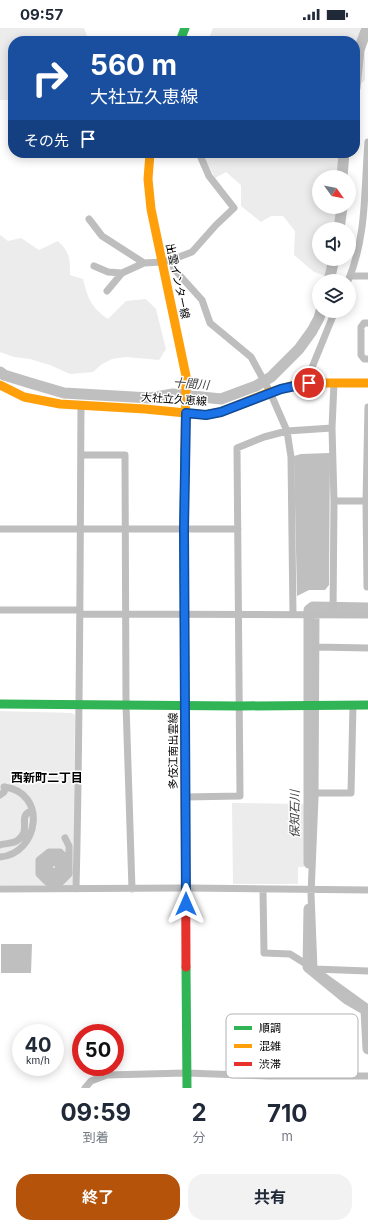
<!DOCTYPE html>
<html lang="ja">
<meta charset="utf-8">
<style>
body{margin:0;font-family:Inter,"Noto Sans JP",sans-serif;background:#f2f2f3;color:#1f2937;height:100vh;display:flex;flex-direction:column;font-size:15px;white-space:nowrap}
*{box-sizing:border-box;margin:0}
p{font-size:13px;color:#747a83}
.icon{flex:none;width:22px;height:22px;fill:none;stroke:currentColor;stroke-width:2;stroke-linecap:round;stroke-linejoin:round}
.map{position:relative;height:1060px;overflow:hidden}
.drawer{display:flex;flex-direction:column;background:#fff;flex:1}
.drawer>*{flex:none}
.guide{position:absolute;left:8px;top:8px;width:352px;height:122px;border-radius:16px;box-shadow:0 2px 10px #0003;background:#1a4fa0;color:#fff;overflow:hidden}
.needle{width:26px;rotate:123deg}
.buttons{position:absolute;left:312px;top:142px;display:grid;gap:8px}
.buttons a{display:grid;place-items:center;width:44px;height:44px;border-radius:50%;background:#fff;box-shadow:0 2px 10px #0003;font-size:20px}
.speed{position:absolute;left:12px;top:996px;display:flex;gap:8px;font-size:20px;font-weight:700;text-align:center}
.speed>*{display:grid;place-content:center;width:52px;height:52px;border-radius:50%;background:#fff;box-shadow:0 2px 10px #0003;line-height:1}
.speed small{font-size:10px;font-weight:400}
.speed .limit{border:6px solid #d22;background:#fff;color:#111}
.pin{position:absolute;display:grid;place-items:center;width:34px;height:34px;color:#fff;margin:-17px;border:2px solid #fff;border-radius:50%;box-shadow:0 1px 4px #0007}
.me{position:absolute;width:44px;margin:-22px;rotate:0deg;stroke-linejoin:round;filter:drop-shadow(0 0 3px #0008)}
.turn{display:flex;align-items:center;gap:14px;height:84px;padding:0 16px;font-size:18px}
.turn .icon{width:52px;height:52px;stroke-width:2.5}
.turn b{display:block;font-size:28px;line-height:34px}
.then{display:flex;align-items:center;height:38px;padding:0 16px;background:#0003;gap:8px;font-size:15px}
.eta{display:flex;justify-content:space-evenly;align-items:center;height:68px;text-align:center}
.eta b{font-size:24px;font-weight:700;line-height:28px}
.action{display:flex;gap:8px;margin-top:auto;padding:8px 16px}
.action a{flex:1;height:46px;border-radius:16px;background:#b45309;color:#fff;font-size:16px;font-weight:700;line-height:46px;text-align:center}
.action a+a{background:#f2f2f3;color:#1f2937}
.status{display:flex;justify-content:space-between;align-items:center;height:28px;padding:0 20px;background:#fff;direction:ltr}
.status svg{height:11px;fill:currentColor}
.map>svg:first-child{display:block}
</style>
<div class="status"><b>09:57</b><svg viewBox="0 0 49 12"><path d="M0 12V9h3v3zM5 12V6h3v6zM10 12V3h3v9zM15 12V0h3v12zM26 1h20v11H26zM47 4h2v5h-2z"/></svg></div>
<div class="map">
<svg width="368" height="1060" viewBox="0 0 368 1060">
<rect width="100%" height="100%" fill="#fff"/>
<path fill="#ececec" d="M0,0h84l5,13h-76v59h-13z
M213,0h147l2,4 3,27v21l-10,9v-48h-147z
M214,125h119l14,10v14h-28v30h27l-3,22h-24v30h18l-2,12 -10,5 -11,-4 -20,-17 1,-24 -12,-15h-12l-10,6 -20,-16v-21l-15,-13 -11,6 -10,-19z
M0,207l8,6 13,-3 18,12 19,-9c12,12 12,17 12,34l13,4c5,20 8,28 25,40l18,-18 20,-2 10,10 10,40 -7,11 -33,-3 -14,2 -10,5 -9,8 -23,2 -20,-9 -20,-6 -16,-2 -14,-5z
M0,683l72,2 3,2 -2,169 -2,2 -71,-1z
M232,775l72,1v63h-6v17h-65z"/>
<path fill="#bfbfbf" d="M330,425l-1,132 -4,5h-16l-12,6 -3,-140 7,-2z
M1,916h31l-1,29h-30z"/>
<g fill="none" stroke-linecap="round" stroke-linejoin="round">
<path stroke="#bfbfbf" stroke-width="11" d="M355,60l4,-38 8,-22
M342,149l2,-24
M339,201l3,-22
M329,253l5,-22
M0,344l4,3 26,8 34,10 86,5 23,-4 48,5 35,-13 15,-9 28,-28 13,-18 7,-13 2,-7
M309,835v-253l4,-3 55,1
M309,881l-1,58 39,32 19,11 2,39"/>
<path stroke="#bebebe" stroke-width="7" d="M89,191l13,17 42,27 18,-1 9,-2 21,-8 24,-27 18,-17 -25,-32 -10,-23
M171,232l3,9 28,31 8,23 41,34 19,35 17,39 4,26 2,157
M94,238l14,6 14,1
M350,248h18
M348,253c19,-45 16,-91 20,-139
M107,263l15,-18 22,-10
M368,295h-4l-3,4v28l3,4h4
M309,355l2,-13 24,-59
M368,379l-2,94 1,86h1
M81,427h44l1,249 6,185
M334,473h34
M0,501h238
M0,582h80
M80,586c96,0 192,0 288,1
M333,587l1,-114 -2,-73 2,-45
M316,619l52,1
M315,765h36l2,-88
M0,767l4,-3 1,-5
M185,769l55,-1 -3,-348 27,-11 23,-6 45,-3
M65,810l4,8v28l-8,8h-14l-8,-8v-14l10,-8h11l9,9 -1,6
M0,817c6,-2 13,-1 18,-5 14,-10 -1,-24 13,-29
M0,829c39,-3 48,-65 4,-70
M44 839a10 10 0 1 1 20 0a10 10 0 1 1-20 0Z
M49.5 839a4.5 4.5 0 1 1 9 0a4.5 4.5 0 1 1-9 0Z
M0,861l186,-1 182,2
M76,861c4,-161 4,-322 5,-484
M263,862l1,63 26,1 24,15 54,39
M314,941l-3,-75 4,-96 1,-183
M314,941l54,2
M85,1060l6,-7 16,-6 79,-2 82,3h100"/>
<path stroke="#30b455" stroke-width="9" d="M180,13l5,-13
M0,676l239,2 129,-1
M185,702l-1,-201 1,-81
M186,939l1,121"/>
<path stroke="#ff9f0a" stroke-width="9" d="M150,125l-2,26 3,30 35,167 -1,72
M0,357l24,12 36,7 85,5 61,6 15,-3 49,-20 24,-7 15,-2h59"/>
<path stroke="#e5322d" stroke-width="9" d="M185,702l1,237"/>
</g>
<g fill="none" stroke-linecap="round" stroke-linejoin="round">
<g stroke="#114b97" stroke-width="10">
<path id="route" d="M186,876l-2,-375 2,-116 20,2 15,-3 60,-23 28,-6"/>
</g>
<use href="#route" stroke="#1a73e8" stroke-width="7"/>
</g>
<g text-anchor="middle" stroke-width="3" stroke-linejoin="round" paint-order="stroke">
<g font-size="11" fill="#000" stroke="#fff">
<text transform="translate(178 253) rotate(78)" y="4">出雲インター線</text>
<text transform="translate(174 371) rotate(4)" y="4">大社立久恵線</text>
<text transform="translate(173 723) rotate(-90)" y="4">多伎江南出雲線</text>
</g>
<g font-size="12" font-style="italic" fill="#444" stroke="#fff">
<text transform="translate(191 356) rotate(4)" y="4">十間川</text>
<text transform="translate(295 786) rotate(-90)" y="4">保知石川</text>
</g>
<g font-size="12" font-weight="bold" fill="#000" stroke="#fff">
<text x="47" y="754">西新町二丁目</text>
</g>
</g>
<rect x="226" y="986" width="132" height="64" rx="6" fill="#fff" stroke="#b2b2b2" stroke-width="1"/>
<rect x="234" y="998" width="18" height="4" fill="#30b455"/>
<rect x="234" y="1016" width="18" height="4" fill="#ff9f0a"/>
<rect x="234" y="1034" width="18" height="4" fill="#e5322d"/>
<g font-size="11" fill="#000">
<text x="259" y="1004">順調</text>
<text x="259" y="1022">混雑</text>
<text x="259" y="1040">渋滞</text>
</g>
</svg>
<div class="buttons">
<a><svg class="needle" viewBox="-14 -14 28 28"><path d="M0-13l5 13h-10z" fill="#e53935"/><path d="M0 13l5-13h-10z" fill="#747a83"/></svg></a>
<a><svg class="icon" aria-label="sound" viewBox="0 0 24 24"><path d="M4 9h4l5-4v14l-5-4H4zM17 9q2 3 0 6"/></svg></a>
<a><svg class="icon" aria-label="layers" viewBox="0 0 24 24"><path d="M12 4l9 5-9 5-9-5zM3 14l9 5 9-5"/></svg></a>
</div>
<div class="speed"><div>40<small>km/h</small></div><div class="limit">50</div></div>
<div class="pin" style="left:309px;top:355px;background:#d93025"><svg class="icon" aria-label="arrive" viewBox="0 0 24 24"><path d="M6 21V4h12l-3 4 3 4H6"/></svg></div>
<svg class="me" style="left:186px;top:876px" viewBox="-20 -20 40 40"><path d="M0-17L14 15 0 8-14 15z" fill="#1a73e8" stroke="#fff" stroke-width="4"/></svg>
<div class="guide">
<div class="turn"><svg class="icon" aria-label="right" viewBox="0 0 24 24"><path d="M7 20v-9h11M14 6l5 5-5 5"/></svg><div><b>560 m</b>大社立久恵線</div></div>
<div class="then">その先<svg class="icon" aria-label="arrive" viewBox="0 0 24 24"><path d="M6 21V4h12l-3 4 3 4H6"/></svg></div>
</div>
</div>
<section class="drawer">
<div class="eta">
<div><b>09:59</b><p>到着</p></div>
<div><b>2</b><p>分</p></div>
<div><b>710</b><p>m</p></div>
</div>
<div class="action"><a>終了</a><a>共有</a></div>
</section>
